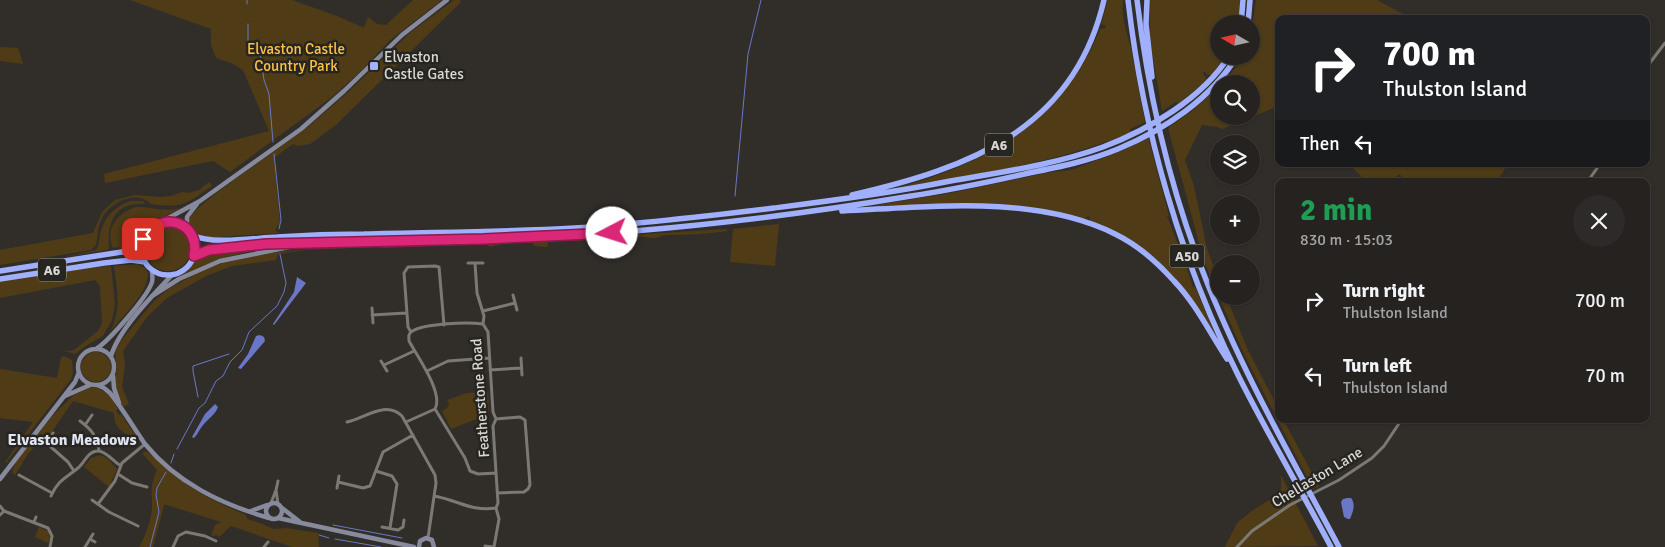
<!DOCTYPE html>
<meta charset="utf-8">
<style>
body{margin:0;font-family:Signika,sans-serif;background:#2d2a29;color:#f1f3f6;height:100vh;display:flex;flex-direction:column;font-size:19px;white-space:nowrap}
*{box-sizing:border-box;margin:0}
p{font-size:16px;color:#a3a4a5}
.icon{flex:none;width:28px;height:28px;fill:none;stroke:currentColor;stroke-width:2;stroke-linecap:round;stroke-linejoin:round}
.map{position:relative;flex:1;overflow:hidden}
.details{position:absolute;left:1275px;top:178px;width:375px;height:245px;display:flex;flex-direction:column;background:#252220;border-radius:10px;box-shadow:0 1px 4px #0004,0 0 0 1px #423f3e}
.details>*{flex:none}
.banner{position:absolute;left:1275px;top:15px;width:375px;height:152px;border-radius:10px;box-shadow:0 1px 4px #0004,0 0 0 1px #423f3e;background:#202124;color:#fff;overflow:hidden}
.needle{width:32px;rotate:279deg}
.fabs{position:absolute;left:1210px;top:15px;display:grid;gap:10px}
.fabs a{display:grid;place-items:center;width:50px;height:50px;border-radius:50%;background:#252220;box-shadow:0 1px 4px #0004,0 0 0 1px #423f3e;font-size:25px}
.pin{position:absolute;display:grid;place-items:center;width:42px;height:42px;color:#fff;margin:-21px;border-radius:10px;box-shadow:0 2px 8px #0006}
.me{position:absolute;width:55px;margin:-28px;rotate:265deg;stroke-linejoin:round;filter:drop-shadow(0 0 4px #0008)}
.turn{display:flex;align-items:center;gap:18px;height:105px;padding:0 25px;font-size:22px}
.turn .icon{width:65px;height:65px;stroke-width:2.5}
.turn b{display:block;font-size:35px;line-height:42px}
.then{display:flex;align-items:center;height:48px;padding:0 25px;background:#0003;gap:10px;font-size:19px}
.round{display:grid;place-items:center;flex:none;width:52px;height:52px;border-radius:26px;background:#2d2a29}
.headline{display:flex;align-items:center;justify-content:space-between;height:85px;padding:0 25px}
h1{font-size:30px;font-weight:800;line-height:38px;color:#1e9e55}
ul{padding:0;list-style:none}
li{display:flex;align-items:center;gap:15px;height:75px;padding:0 25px}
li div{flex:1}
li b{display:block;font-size:19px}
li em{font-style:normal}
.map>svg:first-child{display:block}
</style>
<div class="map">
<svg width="1665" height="547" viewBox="0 0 1665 547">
<rect width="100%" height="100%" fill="#312e2a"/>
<path fill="#4f3c16" d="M130,0h162l45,16 27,12 4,-11 9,7 9,1 27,-25h29l-53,41 -26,28 -31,28 -102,75 -17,-11 -108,22 -1,-9 165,-43 -26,-61 -10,-6 -17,-6 -5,-13v-16z
M454,0h5l2,2 -125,123 -26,19 -12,2 -5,-2 -19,14 6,65 -5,7 4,3 -63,4h-13l-13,-9 -1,-9 8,-10 22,-18 90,-65 37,-32 65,-62z
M1108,0h15c-2,18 4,32 8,49 5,24 9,49 14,73l-15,7 1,4 -3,1c-75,29 -155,42 -235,55 93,-25 170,-67 207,-160l5,-1 1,-2 -5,-2z
M1149,0h92l-2,24h-20v32h7l-14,19h-4l-4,-4 -1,2 4,7 -29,24 -2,-2 -14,9 -12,-72z
M1256,0h121l35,19h-133v87l-57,23 -4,-2 -16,-2 -17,35 9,26 13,63 12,32v15h7l21,52 32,62v9h4l36,67 -6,3 -68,-133 -32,-72 -11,-30 -34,-126 24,-17 27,-24v29h32v-32h-29l15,-18 5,-10h9v-22z
M0,47l18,1 5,16 -23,-3z
M1148,137l21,79h-2l16,41 10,30h2l21,49 -27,-42 -24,-27 -15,-13 -60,-33 -1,-6 -4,4 -34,-8 -109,-7 -65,3v-2l79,-13 90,-19 25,-3 51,-19 19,-9z
M1349,164h159l-11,17h-90l-8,-7 -5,7h-28z
M209,182l3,4c-24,17 -31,23 -61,18 -14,-15 -41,-2 -49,14 -5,9 -4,18 -6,27l-5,5 -91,15v-15l93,-17 9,-21 13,-12 20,-5 25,2 11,-1 11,-4 7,1 10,-3z
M130,201h13l2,3c-31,-2 -38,19 -36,45l-7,2 -38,6 32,-7c3,-5 3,-10 4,-16 4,-16 14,-27 30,-33z
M136,207c16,-1 27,6 45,1l-20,10 -1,-1 -5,3h-3l-5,5 -12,20 -15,4v-2l-7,1c-8,-19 4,-35 23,-41z
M779,224l-4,42 -45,-4 3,-33z
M145 248a23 23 0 1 1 46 0a23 23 0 1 1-46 0Z
M726,229l1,2c-21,3 -41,4 -61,4 -4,0 -8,3 -11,3 -6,0 -13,-2 -19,-1 -29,2 -59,4 -88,5l-1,5 -12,-1 -3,-3c-11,0 -32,0 -41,4l-5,-2h-27l-74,3 -10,-1 -70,3 -27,4 -2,6 -44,6 -26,10 -39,22 -20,19 -24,34 2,14 -3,22 7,17 -6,3 -7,-15 -2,-12 3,-12 -2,-16 5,-10 34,-41 16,-13 31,-17 33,-13 44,-6 46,-4 209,-7z
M256,247v3l-37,9 -58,29 24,-15 11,-13 9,-6z
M137,264l7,3 4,6c1,19 -26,44 -38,59 12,-23 7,-42 4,-66z
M111,266l4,37 -3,17 -9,16 -16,9 -12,9 -14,-4 8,1 5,-1 24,-19 4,-8 -2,-37 -5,-6 -95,18v-17l73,-12z
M81 367a15 15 0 1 1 30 0a15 15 0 1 1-30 0Z
M64,356l8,4 1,11 -1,7 -66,85 -1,-1 28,-40 -33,-4v-49l57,9 4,-21z
M91,387c15,2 20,10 27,22l-2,2 3,4 2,-1 16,24v6c-9,-13 -24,-12 -23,-31l-41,-12 -24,35 -6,1 -15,17 -13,21 -3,-3 4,-11 37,-46 21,-20z
M488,392l1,20 -6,4v3l-9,1 -23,9 -9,-18 6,-4 1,-4 -2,-3 20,-7z
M145,451c7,2 33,27 42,34 19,12 38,21 59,30l1,4 13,4 14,6 13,-1 31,5 1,14h-27l-61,-21 -12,11 -2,-2 -6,1 4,-11 6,-3 -54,-17h-3l-11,42h-14c6,-10 14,-31 13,-42 0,-17 -2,-18 5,-35l-15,-17z
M101,455l7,4 9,10 -8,18 -25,-20 7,-9z
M1281,475l37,71 -93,1 12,-24 16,-13 26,-16 2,-6z
M39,527l9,4 2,7 -2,5 -13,-6z"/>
<path fill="#6977c6" d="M297,277l9,6 -32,42 -1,-1 21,-32z
M260,335l4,2 1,4 -24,28 -3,-1 10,-14 8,-18z
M215,404l3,3c-3,8 -9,11 -14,17 -4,4 -6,10 -10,14l-2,-1 13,-23z
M1347,498h4c5,6 2,14 -1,21h-2l-4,-2 -3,-15 2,-3z"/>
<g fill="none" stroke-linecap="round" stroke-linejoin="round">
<path stroke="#6977c6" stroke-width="1" d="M247,4v-4
M248,24v20h8l4,10 4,26 5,14 4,48
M274,154l7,66 -2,9
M735,196l13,-142 13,-54
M198,397l-5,-26v-5l36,-12
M177,449l22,-41 6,-5 11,-22 7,-5 7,-14 12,-12 7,-18 28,-26 7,-14 2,-9 -6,-29
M171,463l3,-9
M333,525l69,13
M319,535l10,3
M335,539l46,8
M150,547l9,-35 -3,-17 1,-7 9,-16"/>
<path stroke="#7c7974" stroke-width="3" d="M1646,68l19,-25
M1588,181l12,-17
M468,263h15
M475,263l2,30 7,23 -1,8
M513,295l4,15
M372,308l1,15
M483,311l32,-8
M372,315l34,-2
M411,332l-3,-5 -4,-54 4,-6 27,-1 4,1 5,58
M521,358l1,17
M381,361l6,10
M384,365l30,-14
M490,370l31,-2
M427,371l21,-10 41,-3
M435,409l30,49 5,13 8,3 18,-1
M496,419l24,-2 5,3 5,65 -2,4 -4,3 -26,1
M80,421c11,8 18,16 19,30
M347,422c18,-4 39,-22 55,-6l33,59 1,8 -8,55
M406,422l29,-13c9,-16 -18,-53 -26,-68 0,-4 -1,-5 1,-8 9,-10 59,-11 73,-9l5,8 5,80 3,7 -3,7 5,77 -2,5
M85,425l7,-10
M43,440l25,22 6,9
M47,442l6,-9
M376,471l16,5 5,8 -7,44
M118,474l14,9 15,4
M19,475l33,18
M338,482l25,6 7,-2 13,-34 30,-17
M337,488l2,-12
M276,490l2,14
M51,496c7,-16 15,-18 27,-28 7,-5 9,-17 20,-17 8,0 16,11 23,15
M434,496c24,4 37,16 62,12
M92,500l17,12 29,14
M271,503l5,-13 2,-9
M98,504l17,-23 7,-18 23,-19
M0,506l4,5 44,17 4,8 -2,11
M0,515l4,-4
M34,522l2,-5
M382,527l16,3 5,-3 1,-7
M90,539l5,3
M485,546l8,1
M85,547l8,-13
M173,547l5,-11 8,-4 19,4 11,5
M264,547l4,-5
M494,547l5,-28 -3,-11
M1237,547l15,-16 38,-26 49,-25 33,-22 12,-12 18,-27"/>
<path stroke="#878a9d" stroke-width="4.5" d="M161,222l39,-21 101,-72 43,-38 58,-56 45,-35
M187,230v-13l10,-13
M152,296l27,-17 41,-18 79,-16
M78 367a18 18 0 1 1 36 0a18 18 0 1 1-36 0Z
M96,349c13,-8 52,-53 56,-67 1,-4 0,-8 0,-12
M111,356c8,-27 42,-61 62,-82
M113,376l1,12 5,15
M97,385l7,3 6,5c13,16 23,34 35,51 32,39 76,60 124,74
M65,396l25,-11
M0,479l75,-97 4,-10
M266 511a8 8 0 1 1 16 0a8 8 0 1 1-16 0Z
M282,508l18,14
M251,511l16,-6
M278,518l136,29
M419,547l1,-6 6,-3 6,2 2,7"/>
<path stroke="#a0b0fd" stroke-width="5.5" d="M1128,0c15,130 52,260 111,377 29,58 62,113 92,170
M1137,0c11,92 32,185 66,272 37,96 88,185 136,275
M1147,0l-1,24 6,53
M1241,24l2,-24
M1248,24l2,-24
M852,195c117,-27 222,-65 252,-195
M842,211c86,-4 193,-17 273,23 23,11 42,28 59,47 22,23 36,52 53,78
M141 248a27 27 0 1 1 54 0a27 27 0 1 1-54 0Z
M192,235c21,10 61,3 85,2 29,-2 58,-3 87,-3 70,-2 140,-2 211,-6 66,-4 133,-12 199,-20 55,-7 111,-14 166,-25 54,-10 111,-17 163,-36 45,-17 100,-49 126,-91
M194,256c29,-13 65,-11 96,-13 57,-2 113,-2 170,-3 151,-3 301,-19 451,-44 39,-6 78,-14 118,-23 30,-6 60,-12 89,-24 46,-19 93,-50 119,-93
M0,271l128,-20 13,-6
M0,279l104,-16 27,-3 14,2"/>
</g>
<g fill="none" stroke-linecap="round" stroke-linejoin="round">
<g stroke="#8e194d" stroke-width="12">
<path id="route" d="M143,239c19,-31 58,-16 51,17l15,-6 57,-6 217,-5 129,-6"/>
</g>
<use href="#route" stroke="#db2777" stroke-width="9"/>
</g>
<rect fill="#a2b2fd" stroke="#272520" stroke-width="2" x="369" y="61" width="10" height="10" rx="2.5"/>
<g text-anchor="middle" stroke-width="5" stroke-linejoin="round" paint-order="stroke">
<g fill="#272520" stroke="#a4a29e" stroke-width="1">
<rect x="985" y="133.5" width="28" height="23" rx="4"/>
<rect x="1169.5" y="244.5" width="35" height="23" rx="4"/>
<rect x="38" y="258.5" width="28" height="23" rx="4"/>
</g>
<g font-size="14" font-weight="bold" fill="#d9d7d4">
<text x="999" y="150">A6</text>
<text x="1187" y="261">A50</text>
<text x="52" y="275">A6</text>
</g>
<g font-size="15" fill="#fdc145" stroke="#272520">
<text x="296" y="54">Elvaston Castle<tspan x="296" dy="17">Country Park</tspan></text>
</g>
<g font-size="15" fill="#d9d7d4" stroke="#272520" text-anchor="start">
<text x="384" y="62">Elvaston<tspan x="384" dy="17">Castle Gates</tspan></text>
</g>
<g font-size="15" fill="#d9d7d4" stroke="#272520">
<text transform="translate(480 398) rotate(-94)" y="5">Featherstone Road</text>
<text transform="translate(1317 477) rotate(-31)" y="5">Chellaston Lane</text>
</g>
<g font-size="16" font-weight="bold" fill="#e0e4f2" stroke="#272520">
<text x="72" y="445">Elvaston Meadows</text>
</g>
</g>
</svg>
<div class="fabs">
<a><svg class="needle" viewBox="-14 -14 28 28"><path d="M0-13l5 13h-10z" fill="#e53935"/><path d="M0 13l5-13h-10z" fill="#a3a4a5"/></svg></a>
<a><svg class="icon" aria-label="search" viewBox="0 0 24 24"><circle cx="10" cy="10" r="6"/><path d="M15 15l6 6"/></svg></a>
<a><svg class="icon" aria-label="layers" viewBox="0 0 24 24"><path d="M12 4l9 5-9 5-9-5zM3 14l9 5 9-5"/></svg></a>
<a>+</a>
<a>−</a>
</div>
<div class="pin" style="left:143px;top:239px;background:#d93025"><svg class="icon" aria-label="arrive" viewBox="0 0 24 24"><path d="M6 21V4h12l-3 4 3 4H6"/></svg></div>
<svg class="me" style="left:612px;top:233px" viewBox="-20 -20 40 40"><circle r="19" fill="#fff"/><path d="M0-13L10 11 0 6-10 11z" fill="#db2777"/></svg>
<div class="banner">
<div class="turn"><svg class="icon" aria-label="right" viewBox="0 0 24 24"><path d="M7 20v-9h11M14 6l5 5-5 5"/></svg><div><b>700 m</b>Thulston Island</div></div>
<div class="then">Then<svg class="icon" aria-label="left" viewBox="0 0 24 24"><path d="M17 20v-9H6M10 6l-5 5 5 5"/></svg></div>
</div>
<section class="details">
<div class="headline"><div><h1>2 min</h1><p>830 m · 15:03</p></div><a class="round"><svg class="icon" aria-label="close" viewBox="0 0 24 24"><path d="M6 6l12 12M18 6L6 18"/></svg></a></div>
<ul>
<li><svg class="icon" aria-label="right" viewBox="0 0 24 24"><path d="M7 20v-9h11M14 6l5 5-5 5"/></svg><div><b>Turn right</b><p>Thulston Island</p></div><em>700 m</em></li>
<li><svg class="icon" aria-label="left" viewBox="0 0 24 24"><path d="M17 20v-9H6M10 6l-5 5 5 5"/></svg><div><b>Turn left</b><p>Thulston Island</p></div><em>70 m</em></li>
</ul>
</section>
</div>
